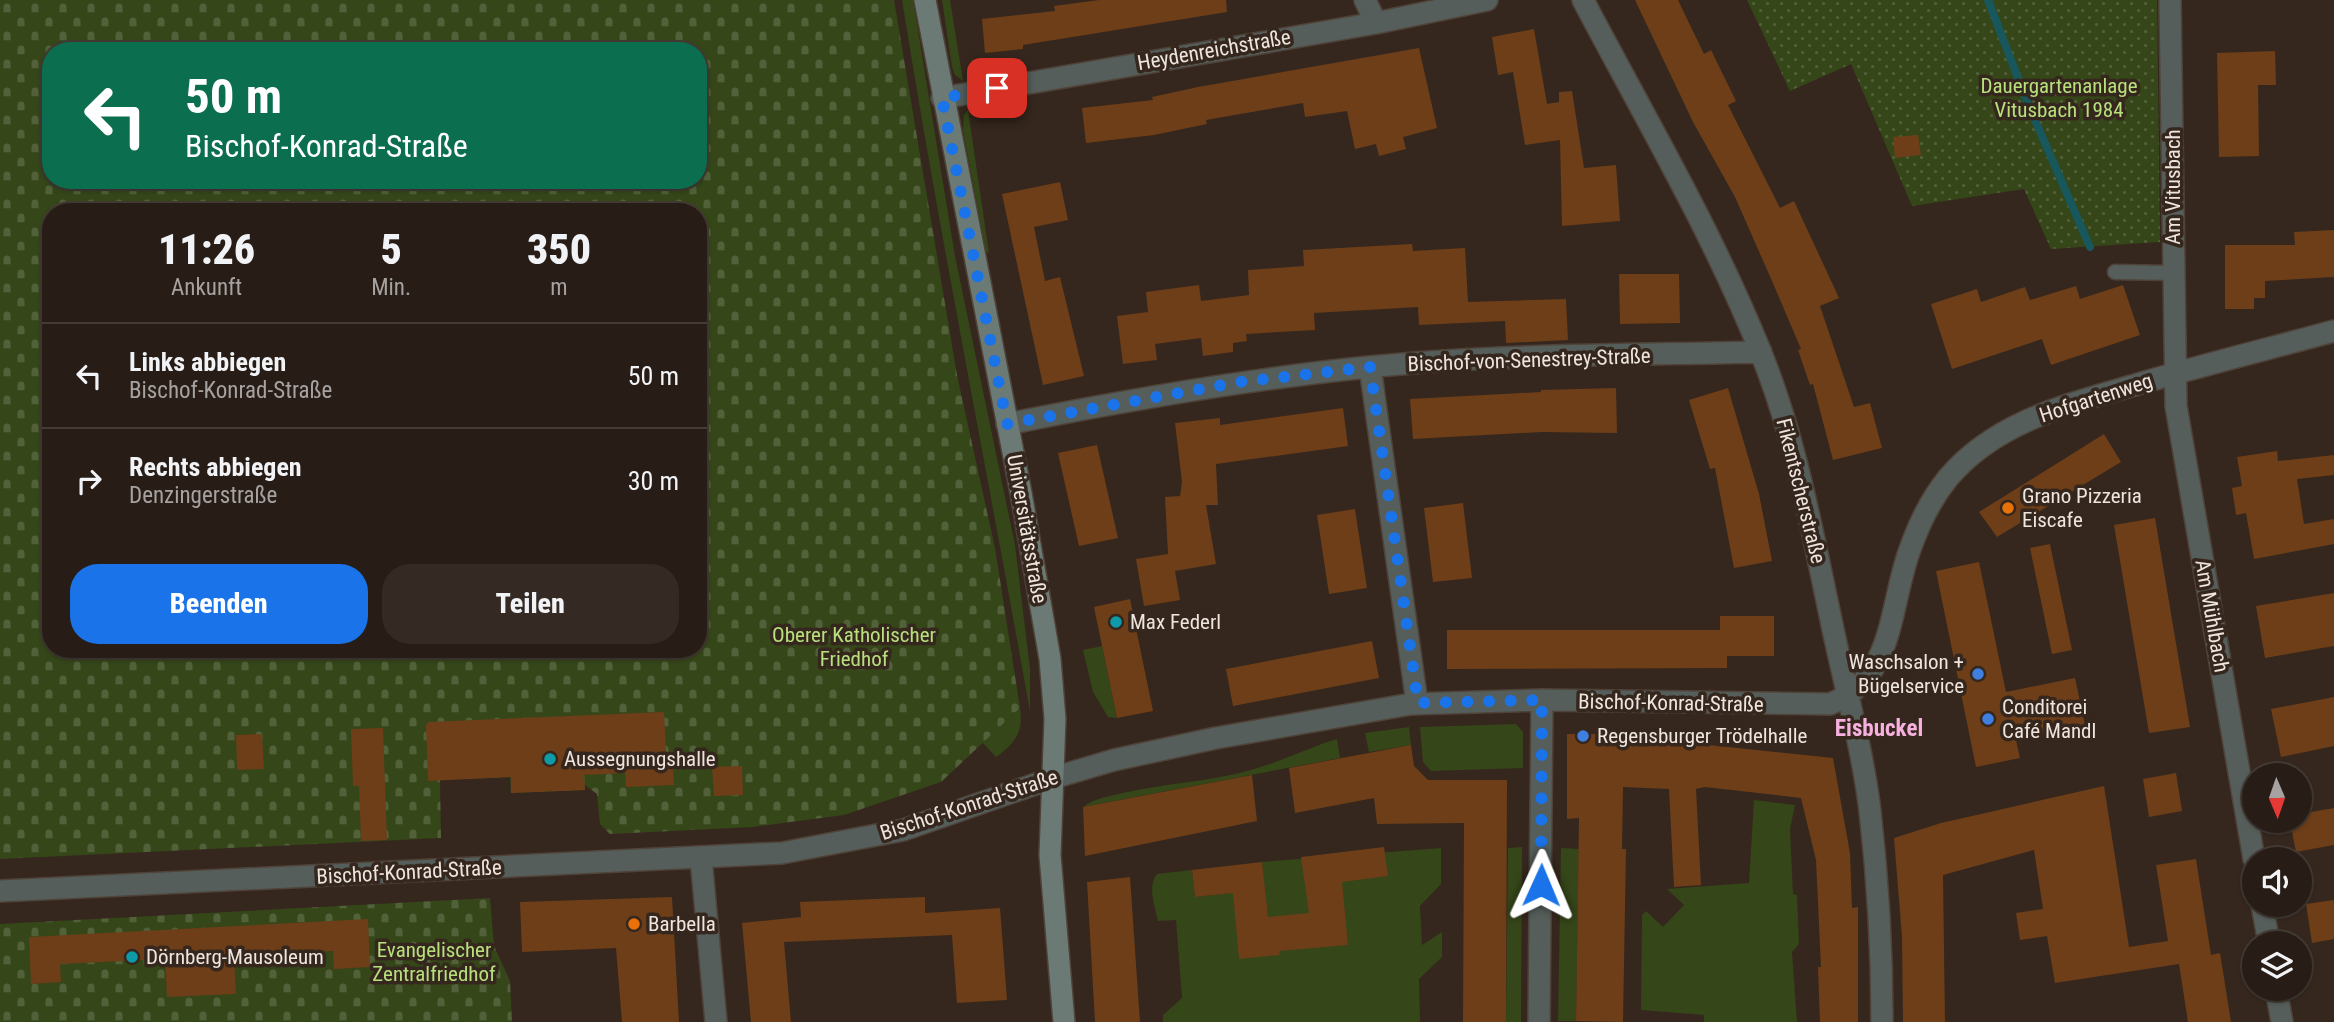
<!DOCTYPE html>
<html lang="de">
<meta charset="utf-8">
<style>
body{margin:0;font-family:"Roboto Condensed",sans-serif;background:#342a23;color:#f1f3f6;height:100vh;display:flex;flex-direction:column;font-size:26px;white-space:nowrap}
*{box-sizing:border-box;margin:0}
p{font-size:23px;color:#a5a2a1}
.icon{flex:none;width:38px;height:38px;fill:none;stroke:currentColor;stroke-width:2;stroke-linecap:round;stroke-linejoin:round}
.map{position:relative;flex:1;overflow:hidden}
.side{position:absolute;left:42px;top:203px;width:665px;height:455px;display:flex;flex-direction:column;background:#281d16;border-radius:28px;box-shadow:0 2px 5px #0004,0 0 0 2px #443b35}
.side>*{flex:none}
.top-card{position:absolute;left:42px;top:42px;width:665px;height:147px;border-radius:28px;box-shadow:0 2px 5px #0004,0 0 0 2px #443b35;background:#0b6e4f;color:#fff;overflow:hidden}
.needle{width:46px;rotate:178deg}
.tools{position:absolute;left:2242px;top:763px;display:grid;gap:14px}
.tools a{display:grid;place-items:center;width:70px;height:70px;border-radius:50%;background:#281d16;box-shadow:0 2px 5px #0004,0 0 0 2px #443b35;font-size:35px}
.pin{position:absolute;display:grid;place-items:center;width:60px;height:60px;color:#fff;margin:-30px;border-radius:14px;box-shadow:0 4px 10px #0006}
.me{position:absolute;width:77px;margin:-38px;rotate:1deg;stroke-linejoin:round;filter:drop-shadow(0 0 5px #0008)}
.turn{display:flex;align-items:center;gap:24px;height:147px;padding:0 28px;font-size:32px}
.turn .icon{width:91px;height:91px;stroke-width:2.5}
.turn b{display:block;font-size:49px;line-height:60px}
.eta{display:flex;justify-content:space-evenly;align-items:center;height:119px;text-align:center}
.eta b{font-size:42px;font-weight:800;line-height:49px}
.button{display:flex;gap:14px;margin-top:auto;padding:14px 28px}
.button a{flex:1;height:80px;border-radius:28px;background:#1a73e8;color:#fff;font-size:28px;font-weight:800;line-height:80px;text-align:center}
.button a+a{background:#342a23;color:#f1f3f6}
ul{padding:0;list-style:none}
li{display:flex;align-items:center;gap:21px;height:105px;padding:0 28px;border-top:2px solid #443b35}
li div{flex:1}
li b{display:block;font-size:26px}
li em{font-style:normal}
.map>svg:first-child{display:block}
</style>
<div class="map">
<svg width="2334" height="1022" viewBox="0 0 2334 1022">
<defs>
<pattern id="cemetery-stones" width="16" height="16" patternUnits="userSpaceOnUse" patternTransform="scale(1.75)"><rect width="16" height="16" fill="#354619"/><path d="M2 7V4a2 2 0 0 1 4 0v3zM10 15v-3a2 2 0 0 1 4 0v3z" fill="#53613a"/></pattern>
<pattern id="garden-dots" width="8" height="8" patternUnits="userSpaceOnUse" patternTransform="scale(1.75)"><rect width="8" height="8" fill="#354619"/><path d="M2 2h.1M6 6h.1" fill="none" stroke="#53613a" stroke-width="1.8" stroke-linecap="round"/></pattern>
</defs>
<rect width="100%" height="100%" fill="#35271d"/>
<path fill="#354619" d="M902,0h11l42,256 60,289 15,124v43c-42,-238 -90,-474 -128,-712z
M942,0h8l13,81 -8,-6 -3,-8z
M968,110l21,143 -3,-2 -23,-121 1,-15z
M1102,646l15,72 -9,-1 -15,-25 -10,-42z
M1020,708c4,23 -5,36 -24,49l-14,-15z
M1516,724l7,8v36l-92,3 -8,-9 -3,-35z
M1409,727l2,18 -42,7 -4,-19z
M1337,739l3,19 -257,49c11,-9 27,-11 40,-14 42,-10 86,-11 128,-23 29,-8 56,-22 86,-31z
M1754,800l41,5 -5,24 3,65 4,1 2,49 -7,8 5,70h-93v-7l-63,-5 1,-95 4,-4 17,16 21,-22 -17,-16 82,-6z
M1522,847l-1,175h-15l2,-174z
M1441,848v36l-21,22 2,39 20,-13v25l-23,22 1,43h-257v-7l19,-17 -6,-78 -18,1c-3,-14 -11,-35 -1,-47l35,-4 3,27 69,-8 -2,-27z
M1561,848l18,1 -3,172h-18z"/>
<path fill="url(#cemetery-stones)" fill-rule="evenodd" d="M0,0h894l63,375 38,173 25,160 -79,74 -97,33 -91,12 -143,7 -10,-10 -3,-30 -12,-9v5l-74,3 -1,-16 -70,3 1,58 -441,21zM51,51h647v129h-647zM51,212h647v437h-647z
M490,898l4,48 16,35 2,41h-512v-98z"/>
<path fill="url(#garden-dots)" d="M1747,0h410l3,242 -109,7 -27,-60 -112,17 -61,-142 -61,27z"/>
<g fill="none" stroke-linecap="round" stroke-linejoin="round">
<path stroke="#18575c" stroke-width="8" d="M1988,0l40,104 62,143"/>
</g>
<path fill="#6d3e18" d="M1099,0h127l1,12 -204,33v4l-38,4 -3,-34 73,-8 -1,-5z
M1635,0h43l26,54 7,-4 25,51 -8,4 52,103 14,-7 45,97 -19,8 34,101 16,-4 12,45 -49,12 -20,-76 -3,1 -12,-35 3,-1 -29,-68 -37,-84 -42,-75z
M1534,29l13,75 12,-2v-10l13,-1 12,77 32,-3 4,56 -58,5 -2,-86 -35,5 -12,-73 -15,3 -6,-38z
M1419,48l18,80 -34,9 3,12 -27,7 -3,-12 -21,5 -8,-38 -42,6 -2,-14 -97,17 1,4 -53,11 -68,8 -4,-35 71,-8 -1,-3 46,-10z
M2275,51l1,34h-18l1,71 -40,1 -2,-104z
M1918,135l3,20 -26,3 -2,-21z
M1060,182l8,38 -34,7 11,54 15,-4 24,99 -41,9 -41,-191z
M2334,230v47l-69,4v17h-11v11h-29v-64h70l-1,-13z
M1412,244l1,7 52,-3 3,54 98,-3 2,41 -62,3 -1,-22 -86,4 -1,-18 -104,6 1,17 -69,4 1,7 -14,2v9l-30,4 -2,-18 -46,6 2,16 -34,4 -6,-48 31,-4 -2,-20 53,-7 2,16 48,-6 -1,-25 56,-4 -1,-16z
M1619,274h60l1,49 -60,1z
M2123,285l17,50 -89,30 -9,-26 -90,30 -21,-65 46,-15 4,13 44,-15 5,13 46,-14 4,13z
M1616,388l1,45 -75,-1 -129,7 -3,-40 131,-7v-2z
M1728,388l31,106 13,67 -38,7 -19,-100 -5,1 -21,-69z
M1343,408l5,38 -132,18 2,41h-12l10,59 -41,7 5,29 -36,6 -8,-47 32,-5 -3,-57 15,-1 2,-14 -7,-59 45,-5v7z
M2104,434l17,28 -124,75 -18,-25z
M1097,445l21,93 -39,8 -21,-93z
M2277,451l1,10 56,-6v20l-37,4 7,45 30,-5v25l-80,15 -8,-46 -10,2 -4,-27 10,-2 -5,-29z
M1463,503l9,75 -39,4 -9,-74z
M1355,509l12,79 -38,6 -12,-79z
M2155,518l35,209 -41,6 -35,-208z
M2050,544l22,106 -20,4 -22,-106z
M1979,562l27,130 69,-14 10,47 -69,15 4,18 -44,9 -40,-196z
M2334,593v53l-69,12 -9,-52z
M1130,599l23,112 -36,7 -23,-111z
M1720,616h54v40h-47v12l-280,1v-39h273z
M1372,641l7,37 -146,28 -7,-37z
M2334,697v49l-53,11 -10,-48z
M664,712l2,40 6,-1 2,34 -48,2 -1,-14 -41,2 1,15 -74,3v-16l-83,4 -2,-56 2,-3z
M383,728l4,112 -26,1 -2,-55h-6l-2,-57z
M262,734l2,35 -27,1 -1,-35z
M1567,734h40v9l102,2 124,13 17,95 2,55 6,-1v115h-38l-2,-55h3l-5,-107 -15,-62 -96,-11 -9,2 5,96 -27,2 -5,-98 -46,-2 -1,62h4l-3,173 -47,-1 3,-203 -12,1z
M1411,745l3,21 14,14h79l-1,242h-43l1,-199 -87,1 -3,-26 -79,15 -6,-45z
M742,766l1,29 -29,1 -2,-29z
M2176,773l6,38 -33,6 -6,-38z
M1252,775l5,46 -172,35 -2,-49z
M2104,786l25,161 39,-6 -12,-76 40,-6 15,96 9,-2 11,69h-43l-9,-58 -124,19 -8,-47 -27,4 -4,-27 27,-4 -9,-59 -91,25 2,147h-42l-1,-85 -8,-99 47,-15z
M2334,808v37l-38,7 -6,-31h10v-7z
M1384,847l4,29 -46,6 6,63 -69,6 1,4 -41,4 -6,-66 -38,4 -3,-27 70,-8 6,55 41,-4 -8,-56z
M1130,877l10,145h-45l-8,-140z
M672,897l7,125h-57l-6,-74 -94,4 -2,-50z
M925,897v16l75,-5 7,92 -50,3 -5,-68 -168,7 7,80h-40l-9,-99 59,-6 -1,-15z
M2334,900v39l-22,4 -6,-39z
M368,919l2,48 -36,2 -1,-18 -99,4 2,39 -69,3 -2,-38 -105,5 1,18 -30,2 -2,-47z"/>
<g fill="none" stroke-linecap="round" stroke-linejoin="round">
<g stroke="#4f4238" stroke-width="17">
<path id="lane" d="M2115,272l59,1"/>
</g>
<g stroke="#4f4238" stroke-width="24">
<path id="street" d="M1365,0l11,23
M1583,0c61,116 129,231 178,353 34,84 50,173 69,262 13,65 32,130 40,196 8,70 12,141 12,211
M2170,0l6,406 78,453
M942,98l434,-75 111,-23
M1370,367l47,336
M1007,424c120,-24 240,-45 362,-57 129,-13 261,-12 392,-15
M701,858l15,164
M0,891l782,-38 121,-23 150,-52 61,-18 102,-22 195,-34 131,-4 288,4c64,-25 59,-95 79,-152 9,-26 21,-52 39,-74 50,-59 126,-75 197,-96 62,-18 126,-34 189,-51
M2262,905l7,38
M2276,989l6,33
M1539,1022l3,-322"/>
</g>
<g stroke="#4f4238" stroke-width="24">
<path id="secondary" d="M925,0l96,493 29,166 5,60 -5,136 14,167"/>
</g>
<use href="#lane" stroke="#555e5a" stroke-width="14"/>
<use href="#street" stroke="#555e5a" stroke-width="21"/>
<use href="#secondary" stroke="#6c7a75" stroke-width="21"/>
</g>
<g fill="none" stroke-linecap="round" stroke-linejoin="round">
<path stroke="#1a73e8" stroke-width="12" stroke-dasharray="0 21.6" d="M997,88l-55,10 65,326 233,-42 130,-15 48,336 124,-3 -1,185"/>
</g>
<g fill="#e8710a" stroke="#35271d" stroke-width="2.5">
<circle cx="2008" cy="508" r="7"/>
<circle cx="634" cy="924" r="7"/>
</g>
<g fill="#0f9aa8" stroke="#35271d" stroke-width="2.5">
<circle cx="1116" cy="622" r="7"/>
<circle cx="550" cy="759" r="7"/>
<circle cx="132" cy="957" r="7"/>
</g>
<g fill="#3f7fe0" stroke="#35271d" stroke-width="2.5">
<circle cx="1978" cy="674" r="7"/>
<circle cx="1988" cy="719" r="7"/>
<circle cx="1583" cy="736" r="7"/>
</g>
<g text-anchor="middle" stroke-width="7" stroke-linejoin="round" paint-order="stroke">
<g font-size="21" fill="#eee5de" stroke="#35271d">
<text transform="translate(1214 50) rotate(-10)" y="7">Heydenreichstraße</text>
<text transform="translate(2173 187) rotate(-90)" y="7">Am Vitusbach</text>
<text transform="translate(1529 360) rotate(-2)" y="7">Bischof-von-Senestrey-Straße</text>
<text transform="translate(2096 398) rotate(-18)" y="7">Hofgartenweg</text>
<text transform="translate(1801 491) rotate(76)" y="7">Fikentscherstraße</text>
<text transform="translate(1027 529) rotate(80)" y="7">Universitätsstraße</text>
<text transform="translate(2212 616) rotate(80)" y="7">Am Mühlbach</text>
<text transform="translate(1671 703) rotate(1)" y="7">Bischof-Konrad-Straße</text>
<text transform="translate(969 805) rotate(-18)" y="7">Bischof-Konrad-Straße</text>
<text transform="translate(409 872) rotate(-3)" y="7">Bischof-Konrad-Straße</text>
</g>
<g font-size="21" fill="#b7e07d" stroke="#35271d">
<text x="2059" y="93">Dauergartenanlage<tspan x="2059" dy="24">Vitusbach 1984</tspan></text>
<text x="854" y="642">Oberer Katholischer<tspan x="854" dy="24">Friedhof</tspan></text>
<text x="434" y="957">Evangelischer<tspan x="434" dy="24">Zentralfriedhof</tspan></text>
</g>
<g font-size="21" fill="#eee5de" stroke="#35271d" text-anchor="start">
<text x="2022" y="503">Grano Pizzeria<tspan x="2022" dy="24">Eiscafe</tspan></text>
<text x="1130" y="629">Max Federl</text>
<text x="1964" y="669" text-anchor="end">Waschsalon +<tspan x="1964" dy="24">Bügelservice</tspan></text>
<text x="2002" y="714">Conditorei<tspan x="2002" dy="24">Café Mandl</tspan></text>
<text x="1597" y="743">Regensburger Trödelhalle</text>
<text x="564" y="766">Aussegnungshalle</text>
<text x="648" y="931">Barbella</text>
<text x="146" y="964">Dörnberg-Mausoleum</text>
</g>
<g font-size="23" font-weight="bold" fill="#f7b1de" stroke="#35271d">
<text x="1879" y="736">Eisbuckel</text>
</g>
</g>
</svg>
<div class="tools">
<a><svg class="needle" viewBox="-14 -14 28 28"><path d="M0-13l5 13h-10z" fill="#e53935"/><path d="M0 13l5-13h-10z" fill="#a5a2a1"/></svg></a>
<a><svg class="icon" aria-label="sound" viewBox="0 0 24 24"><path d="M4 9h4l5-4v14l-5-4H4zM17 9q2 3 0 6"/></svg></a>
<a><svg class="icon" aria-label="layers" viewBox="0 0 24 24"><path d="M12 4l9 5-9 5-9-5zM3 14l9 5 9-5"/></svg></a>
</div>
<div class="pin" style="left:997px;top:88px;background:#d93025"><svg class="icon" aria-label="arrive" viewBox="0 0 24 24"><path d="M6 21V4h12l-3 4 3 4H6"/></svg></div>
<svg class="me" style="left:1541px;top:885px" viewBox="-20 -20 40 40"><path d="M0-17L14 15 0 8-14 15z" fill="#1a73e8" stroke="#fff" stroke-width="4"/></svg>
<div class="top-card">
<div class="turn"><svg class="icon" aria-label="left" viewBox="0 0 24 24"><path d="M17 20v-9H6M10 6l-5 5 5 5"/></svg><div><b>50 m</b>Bischof-Konrad-Straße</div></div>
</div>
<section class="side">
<div class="eta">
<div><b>11:26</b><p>Ankunft</p></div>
<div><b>5</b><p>Min.</p></div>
<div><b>350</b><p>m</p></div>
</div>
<ul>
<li><svg class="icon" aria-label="left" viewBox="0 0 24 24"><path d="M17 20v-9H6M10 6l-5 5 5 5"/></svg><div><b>Links abbiegen</b><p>Bischof-Konrad-Straße</p></div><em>50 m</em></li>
<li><svg class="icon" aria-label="right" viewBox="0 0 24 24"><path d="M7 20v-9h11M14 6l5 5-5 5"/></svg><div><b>Rechts abbiegen</b><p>Denzingerstraße</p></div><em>30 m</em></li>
</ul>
<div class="button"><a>Beenden</a><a>Teilen</a></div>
</section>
</div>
